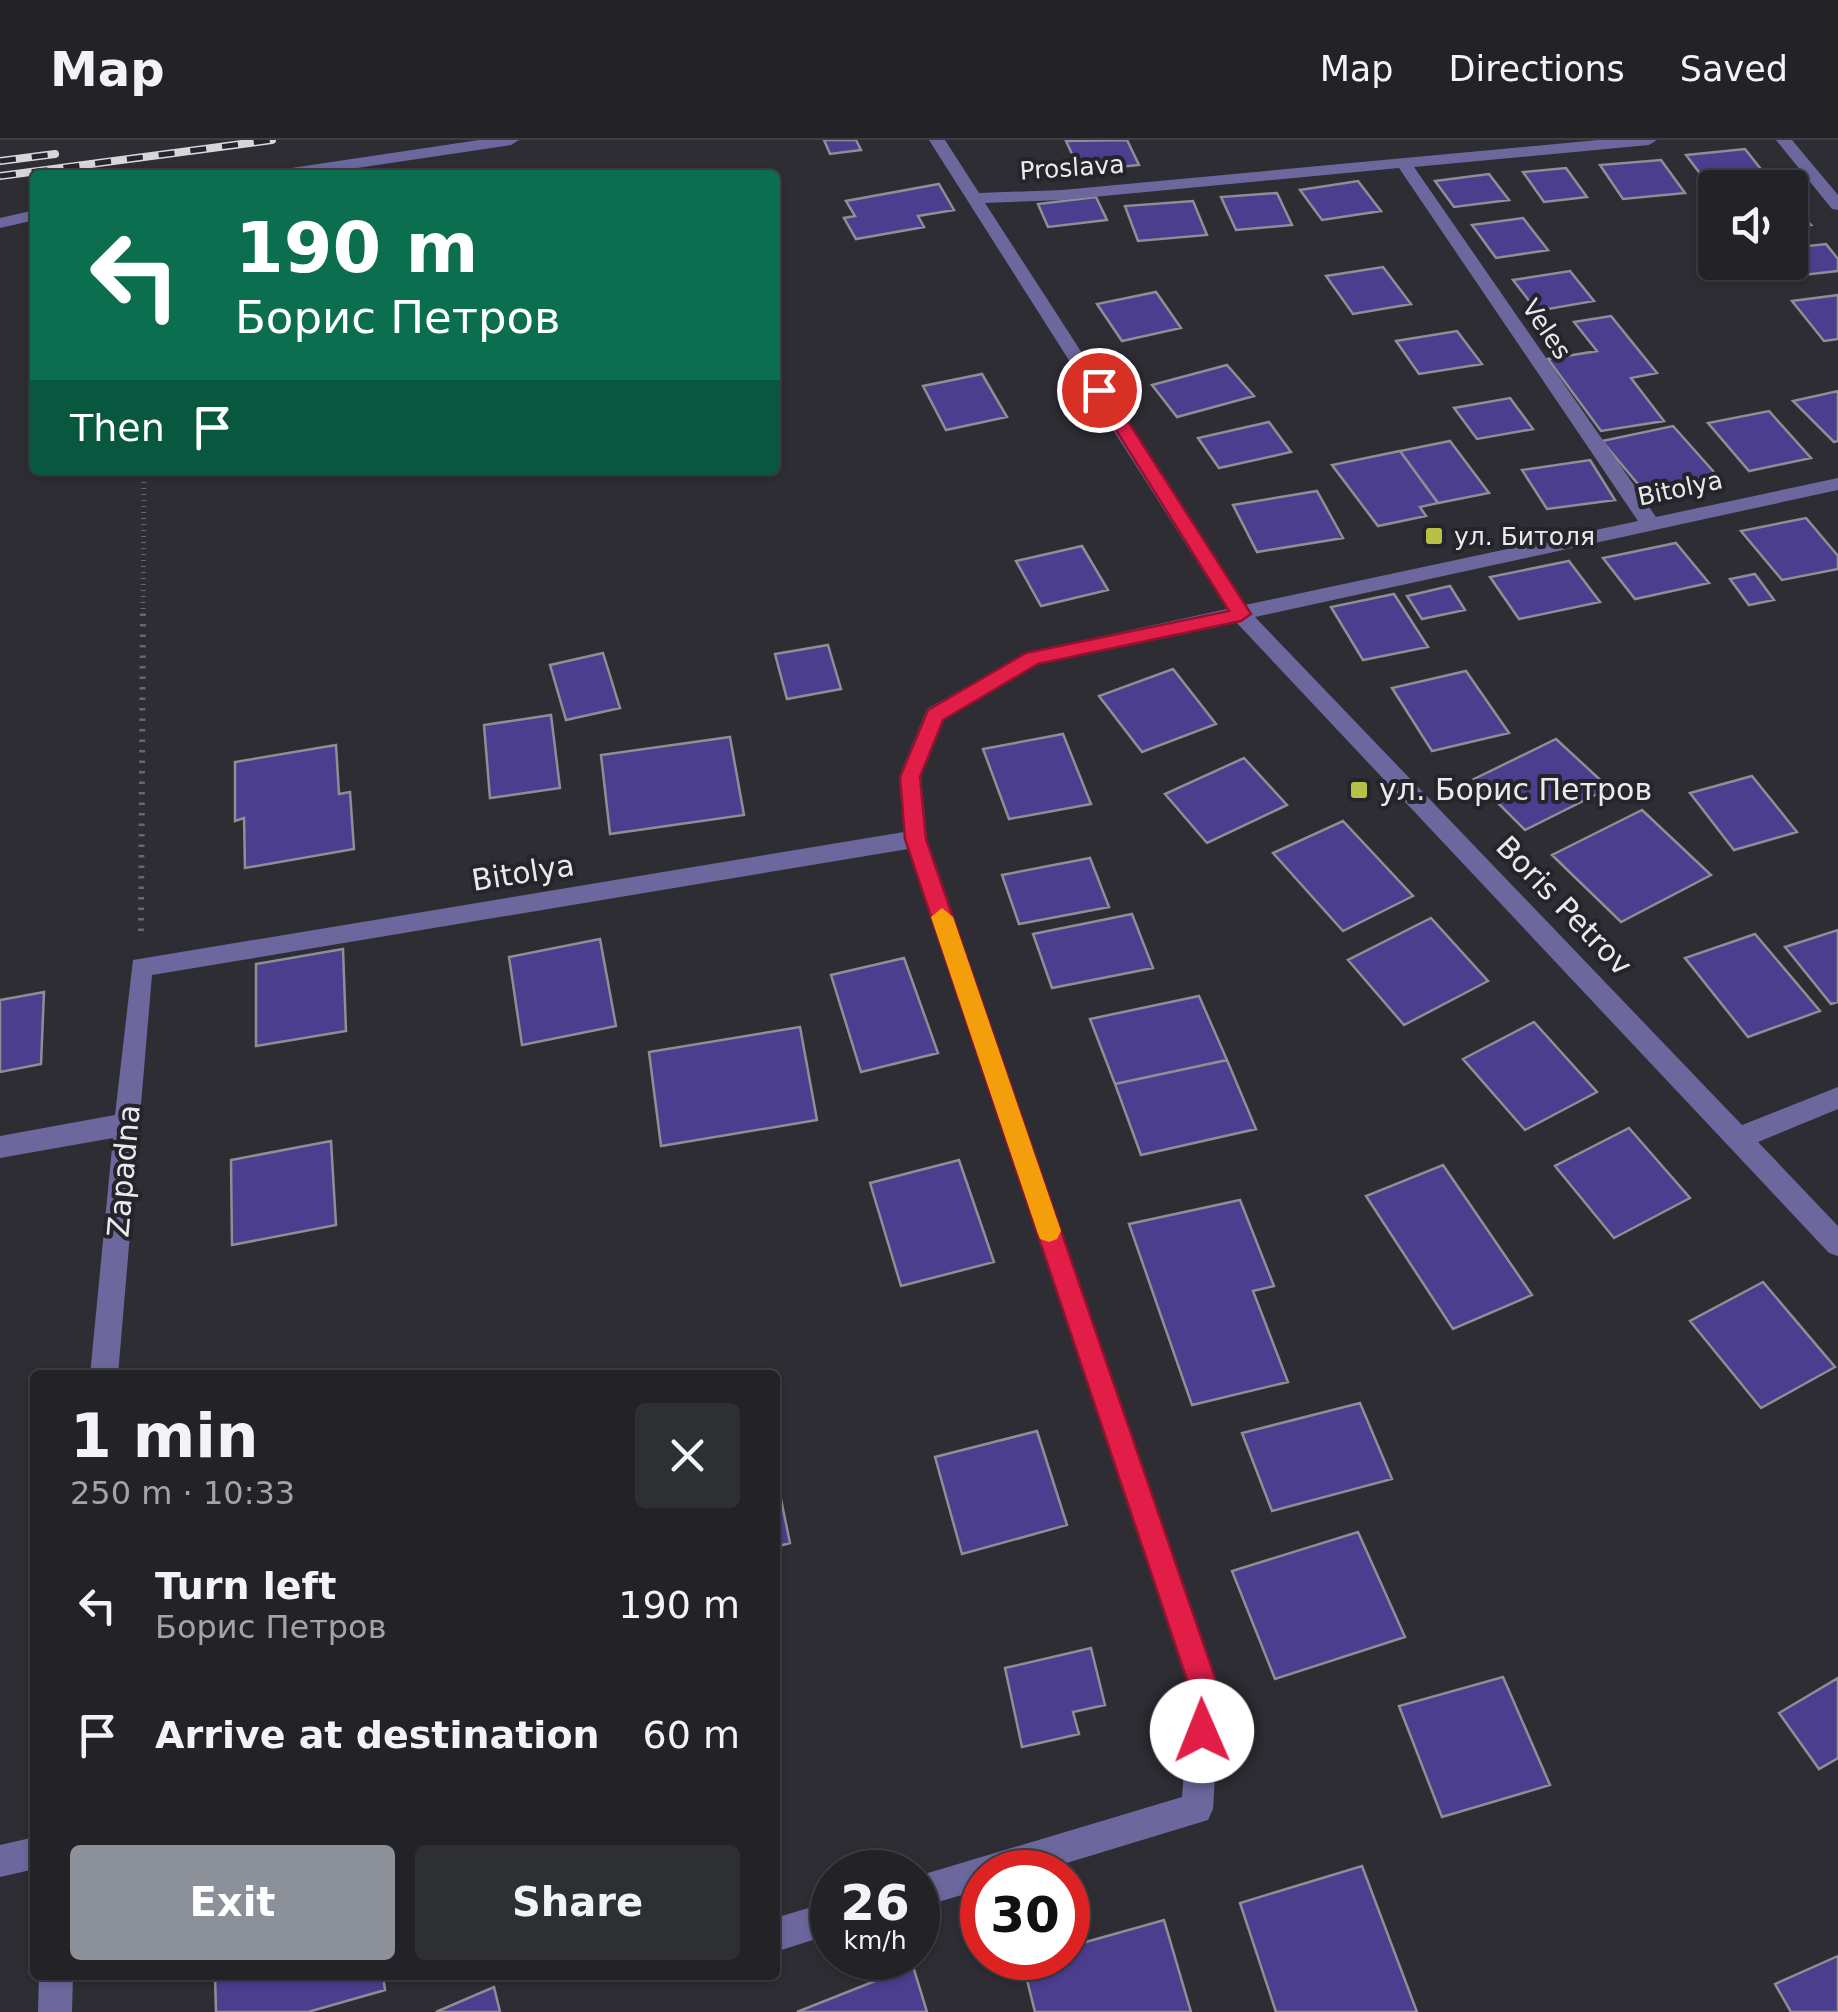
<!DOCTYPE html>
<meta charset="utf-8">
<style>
body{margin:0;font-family:"DejaVu Sans",sans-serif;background:#2e2f33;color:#f1f3f6;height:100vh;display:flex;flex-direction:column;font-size:38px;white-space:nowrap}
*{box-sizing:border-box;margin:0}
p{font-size:32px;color:#a2a4a7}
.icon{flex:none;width:55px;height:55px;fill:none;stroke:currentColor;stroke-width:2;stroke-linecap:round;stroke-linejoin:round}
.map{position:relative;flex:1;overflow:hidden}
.sheet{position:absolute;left:30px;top:1230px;width:750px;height:610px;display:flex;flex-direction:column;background:#222227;border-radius:10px;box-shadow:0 2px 8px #0004,0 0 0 2px #3f3f44}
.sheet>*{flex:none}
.hud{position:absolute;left:30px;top:30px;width:750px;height:305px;border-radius:10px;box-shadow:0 2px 8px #0004,0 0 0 2px #3f3f44;background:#0b6e4f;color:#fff;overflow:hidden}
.tools{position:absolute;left:1698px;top:30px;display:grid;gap:20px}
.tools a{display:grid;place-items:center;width:110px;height:110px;border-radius:10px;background:#222227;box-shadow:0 2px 8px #0004,0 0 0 2px #3f3f44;font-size:50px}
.speed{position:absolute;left:810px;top:1710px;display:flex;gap:20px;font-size:50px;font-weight:700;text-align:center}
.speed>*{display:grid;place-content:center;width:130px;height:130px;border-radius:50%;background:#222227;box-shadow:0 2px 8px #0004,0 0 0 2px #3f3f44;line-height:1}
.speed small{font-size:25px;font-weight:400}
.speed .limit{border:15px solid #d22;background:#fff;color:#111}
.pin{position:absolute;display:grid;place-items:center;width:85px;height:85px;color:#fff;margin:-42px;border:5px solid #fff;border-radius:50%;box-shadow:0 2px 10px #0007}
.me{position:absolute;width:110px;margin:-55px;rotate:359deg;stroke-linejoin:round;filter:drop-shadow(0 0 8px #0008)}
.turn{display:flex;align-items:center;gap:35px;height:210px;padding:0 40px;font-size:45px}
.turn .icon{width:130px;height:130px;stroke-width:2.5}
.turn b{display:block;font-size:70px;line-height:85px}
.then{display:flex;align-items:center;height:95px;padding:0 40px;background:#0003;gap:20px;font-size:38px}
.round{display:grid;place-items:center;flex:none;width:105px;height:105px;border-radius:10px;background:#2e2f33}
.overview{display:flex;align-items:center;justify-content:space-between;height:170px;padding:0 40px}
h1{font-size:60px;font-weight:600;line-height:75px}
.action{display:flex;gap:20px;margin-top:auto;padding:20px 40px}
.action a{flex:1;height:115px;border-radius:10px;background:#8c9099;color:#fff;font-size:40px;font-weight:600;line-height:115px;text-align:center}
.action a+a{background:#2e2f33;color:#f1f3f6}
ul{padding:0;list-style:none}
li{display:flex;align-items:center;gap:30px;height:130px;padding:0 40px}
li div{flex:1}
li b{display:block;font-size:38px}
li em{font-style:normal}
header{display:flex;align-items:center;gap:60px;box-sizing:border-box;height:140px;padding:0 50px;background:#222227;border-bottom:2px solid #3f3f44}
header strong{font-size:48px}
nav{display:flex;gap:55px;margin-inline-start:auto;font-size:35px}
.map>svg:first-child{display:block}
</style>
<header>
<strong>Map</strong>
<nav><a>Map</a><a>Directions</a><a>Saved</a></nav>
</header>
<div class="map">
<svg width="1838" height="1872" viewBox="0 0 1838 1872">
<rect width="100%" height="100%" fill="#2e2d34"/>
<path fill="#4b3e8e" stroke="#8e8e95" stroke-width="2.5" d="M824,0h32l5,10 -31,4z
M1127,0l12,25 -59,6 -14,-30z
M1745,9l23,29 -60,6 -22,-29z
M1661,20l24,33 -62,6 -23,-34z
M1566,28l21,29 -43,5 -21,-30z
M1489,34l20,26 -55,7 -19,-26z
M1358,41l23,30 -59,9 -22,-30z
M939,44l15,26 -36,6 6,11 -68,12 -12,-21 11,-2 -9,-15z
M1277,53l15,32 -56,5 -15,-33z
M1096,57l11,23 -59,7 -10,-23z
M1193,61l14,34 -69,6 -13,-35z
M1790,62l21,23 -21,2z
M1523,78l25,32 -52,8 -24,-33z
M1826,104l12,15v12l-53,6 -12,-15h17v-14z
M1383,127l28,37 -58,10 -27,-38z
M1570,131l24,30 -57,10 -24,-31z
M1156,152l25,36 -59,13 -25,-37z
M1838,155v44l-14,2 -32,-40z
M1611,176l46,57 -26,5 33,43 -63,10 -53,-72 49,-8 -23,-29z
M1457,191l25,33 -63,10 -23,-33z
M1227,225l27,31 -77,21 -25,-32z
M982,234l25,43 -61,13 -23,-44z
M1838,251v50l-4,1 -41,-41z
M1510,258l23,31 -56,10 -23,-31z
M1769,271l42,47 -62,13 -41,-48z
M1269,282l22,30 -72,16 -21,-30z
M1673,286l48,54 -73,16 -46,-55z
M1450,301l39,52 -51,10 -38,-52z
M1400,311l38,52 -18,4 6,9 -48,10 -46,-61z
M1590,320l25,40 -68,9 -25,-39z
M1317,351l26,47 -86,14 -24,-47z
M1806,378l32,38v13l-56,11 -41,-49z
M1676,403l33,40 -74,16 -32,-41z
M1082,406l26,44 -67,16 -25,-45z
M1569,421l31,41 -81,17 -29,-42z
M1755,434l19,26 -25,5 -19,-26z
M1450,446l15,24 -43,9 -15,-23z
M1394,454l34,53 -65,13 -32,-53z
M828,505l13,44 -54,10 -12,-45z
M603,513l17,55 -54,12 -16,-55z
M1173,529l43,55 -74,28 -43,-56z
M1466,531l43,62 -77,18 -40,-63z
M551,575l9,73 -70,10 -6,-73z
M1063,594l28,70 -82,15 -26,-70z
M730,597l14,78 -134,19 -9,-79z
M1556,599l53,49 -84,42 -51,-51z
M336,605l3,49 11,-2 4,57 -109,19 -1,-50 -9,3v-59z
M1244,618l43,47 -80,38 -42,-49z
M1752,636l45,56 -63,18 -44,-57z
M1642,670l69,65 -90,47 -69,-67z
M1343,681l70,75 -70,35 -70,-78z
M1090,718l19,49 -90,17 -17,-49z
M1132,774l21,54 -101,20 -19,-54z
M1431,778l57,63 -84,44 -56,-65z
M1838,790v72l-7,2 -46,-57z
M1755,794l65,77 -72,26 -63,-79z
M600,799l16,87 -94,19 -13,-88z
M343,809l3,82 -90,15v-82z
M904,818l34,95 -77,19 -30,-97z
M44,852l-3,72 -41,8v-72z
M1199,856l28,64 -112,24 -25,-65z
M1534,882l63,70 -72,38 -62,-71z
M800,887l17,93 -156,26 -12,-94z
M1227,920l29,69 -115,26 -26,-71z
M1629,988l61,70 -76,40 -59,-72z
M331,1001l5,84 -104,20 -1,-85z
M959,1020l35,102 -93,24 -31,-103z
M1443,1025l89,130 -79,34 -87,-133z
M1240,1060l34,86 -21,5 35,91 -96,23 -63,-181z
M1763,1142l72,85 -74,41 -71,-87z
M1360,1263l32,76 -120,32 -30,-78z
M1037,1291l30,94 -105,29 -27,-97z
M775,1330l15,73 -15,4z
M1358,1392l47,105 -130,42 -43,-108z
M1091,1508l14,57 -32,7 6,22 -57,13 -17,-79z
M1503,1537l47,108 -108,32 -43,-111z
M1838,1538v80l-19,11 -40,-56z
M1362,1726l55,146h-141l-36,-109z
M1164,1780l27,92h-156l-13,-52 46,-2v-11z
M1838,1816v56h-47l-16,-28z
M913,1826l14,46h-130z
M215,1835h168l2,15 -77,22h-92z
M494,1847l6,25h-64z"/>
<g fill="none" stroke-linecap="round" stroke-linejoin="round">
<path stroke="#68676d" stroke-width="5" stroke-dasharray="1 5" stroke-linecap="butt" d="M143,475l1,-145"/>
<path stroke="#68676d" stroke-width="6" stroke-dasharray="2.5 8" stroke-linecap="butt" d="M141,791l2,-319"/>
<path fill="#6c689e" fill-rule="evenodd" d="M479,0h40l-8,5 -201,30h-40l8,-5z
M929,0h16l34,53 83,-3 536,-50h59l-8,5 -235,22 242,350 182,-39v12l-583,127 487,508 96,-38v22l-80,33 80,84v30l-9,-3 -594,-632 -196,43 -95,56 -23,57 6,62 293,853 -7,117 -5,11 -171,52h-55v17l-64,19v-32l264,-79 8,-105 -282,-843 -756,126 -34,400h-28l23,-237 -113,20v-22l115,-21 18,-155 771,-128 -5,-55 28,-68 99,-56 201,-44zM1399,28l239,353 -393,84 -260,-402 77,-3z
M1776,0h16l46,55v15l-6,-1z
M35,70v10l-35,8v-10z
M35,1697v32l-35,8v-32z
M832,1761v33l-57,18v-34z
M39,1835h34l-1,37h-34z"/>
<g stroke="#d6d6db" stroke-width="8">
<path id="rail" d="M0,21l55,-7
M0,36l272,-36"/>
</g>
<use href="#rail" stroke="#24242a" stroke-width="5" stroke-dasharray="16" stroke-linecap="butt"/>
</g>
<path fill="#e11d48" stroke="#92132f" stroke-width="2.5" d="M1099,245l9,5 143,224 -10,7 -203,43 -95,56 -23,57 6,62 294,853 -7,49 -11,5 -10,-5 -4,-10 3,-39 -286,-853 -5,-62 28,-67 98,-57 203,-42 -138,-221z"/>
<path fill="#f59e0b" d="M942,768l11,9 108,314 -4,8 -8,3 -9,-3 -3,-8 -106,-314z"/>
<g fill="#b9c046" stroke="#24242a" stroke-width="4">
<rect x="1424" y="386" width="20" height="20" rx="5"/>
<rect x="1349" y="640" width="20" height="20" rx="5"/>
</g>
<g text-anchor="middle" stroke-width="8" stroke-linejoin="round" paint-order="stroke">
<g font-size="25" fill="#e9e9ee" stroke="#24242a">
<text transform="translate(1072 27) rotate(-4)" y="9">Proslava</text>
<text transform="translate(1547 189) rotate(56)" y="9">Veles</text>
<text transform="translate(1680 348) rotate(-12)" y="9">Bitolya</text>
</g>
<g font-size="25" fill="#e9e9ee" stroke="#24242a" text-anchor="start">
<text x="1454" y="405">ул. Битоля</text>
</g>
<g font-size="30" fill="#e9e9ee" stroke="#24242a" text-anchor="start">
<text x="1379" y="660">ул. Борис Петров</text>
</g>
<g font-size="30" fill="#e9e9ee" stroke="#24242a">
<text transform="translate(523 733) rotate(-9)" y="10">Bitolya</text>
<text transform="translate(1564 766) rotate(46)" y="10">Boris Petrov</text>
<text transform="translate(124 1031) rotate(-85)" y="10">Zapadna</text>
</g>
</g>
</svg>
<div class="tools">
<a><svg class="icon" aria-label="sound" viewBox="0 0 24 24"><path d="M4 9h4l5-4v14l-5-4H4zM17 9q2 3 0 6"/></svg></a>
</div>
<div class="speed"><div>26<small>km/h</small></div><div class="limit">30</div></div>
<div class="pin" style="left:1099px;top:250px;background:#d93025"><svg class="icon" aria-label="arrive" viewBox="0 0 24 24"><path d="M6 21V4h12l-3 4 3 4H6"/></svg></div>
<svg class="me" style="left:1202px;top:1591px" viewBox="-20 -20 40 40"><circle r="19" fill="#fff"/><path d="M0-13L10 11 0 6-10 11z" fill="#e11d48"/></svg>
<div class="hud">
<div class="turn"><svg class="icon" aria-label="left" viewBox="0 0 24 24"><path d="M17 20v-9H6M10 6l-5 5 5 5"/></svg><div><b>190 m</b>Борис Петров</div></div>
<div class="then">Then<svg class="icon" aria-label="arrive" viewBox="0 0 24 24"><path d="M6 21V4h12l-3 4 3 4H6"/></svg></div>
</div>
<section class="sheet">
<div class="overview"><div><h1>1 min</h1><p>250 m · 10:33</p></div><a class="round"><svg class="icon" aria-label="close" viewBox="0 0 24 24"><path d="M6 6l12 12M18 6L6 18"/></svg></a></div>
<ul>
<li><svg class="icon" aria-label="left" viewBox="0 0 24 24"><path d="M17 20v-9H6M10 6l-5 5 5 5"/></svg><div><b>Turn left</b><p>Борис Петров</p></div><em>190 m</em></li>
<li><svg class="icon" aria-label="arrive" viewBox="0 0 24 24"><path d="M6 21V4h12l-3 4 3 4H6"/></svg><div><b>Arrive at destination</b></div><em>60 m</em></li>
</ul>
<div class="action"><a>Exit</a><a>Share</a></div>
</section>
</div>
